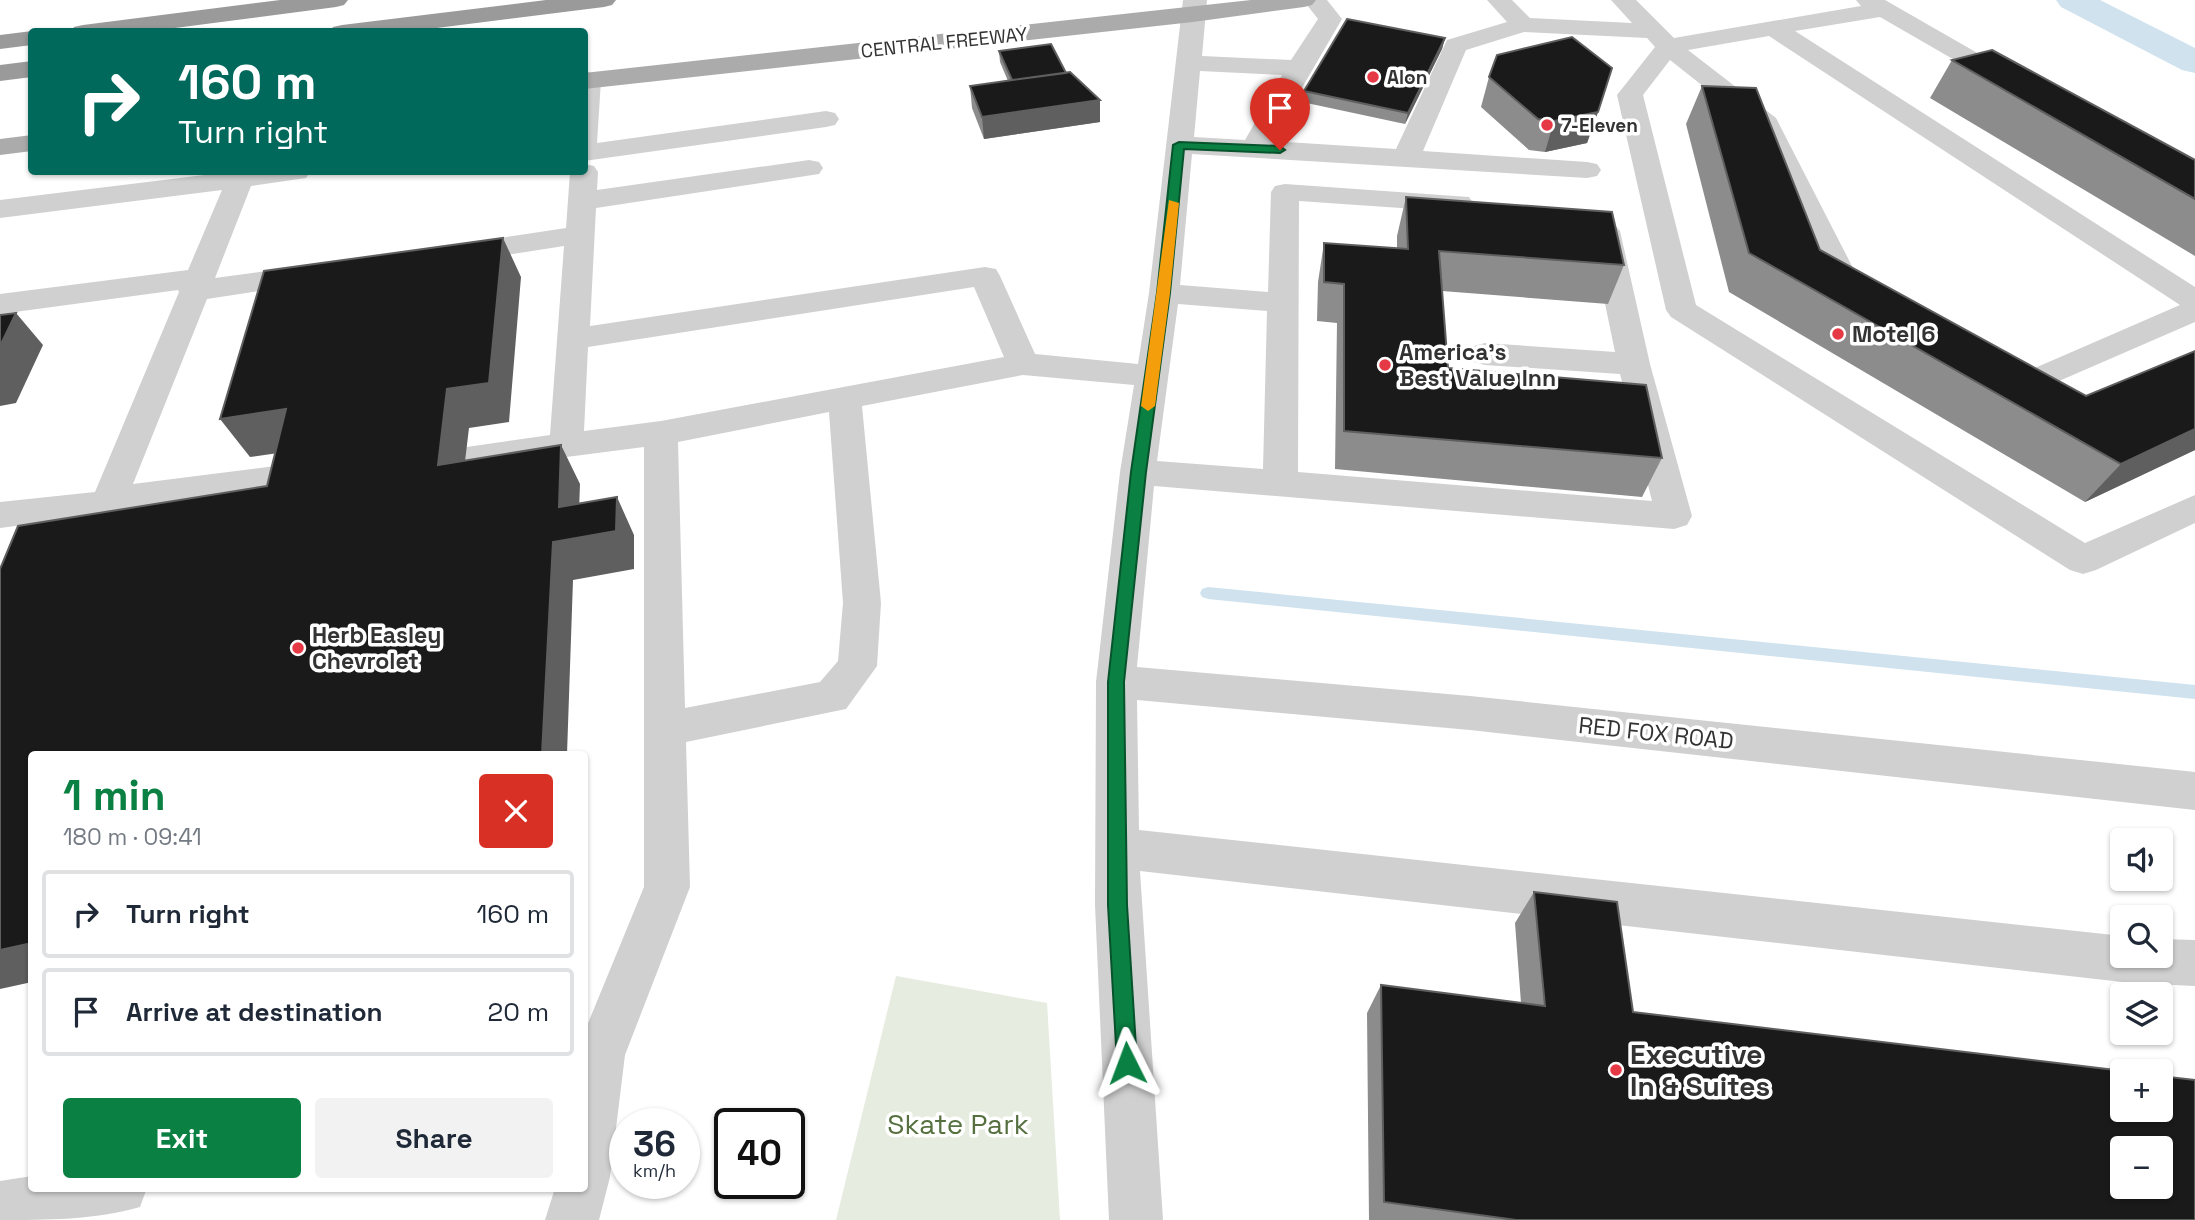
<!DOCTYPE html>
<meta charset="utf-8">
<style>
body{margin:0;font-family:"Space Grotesk",sans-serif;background:#f2f2f3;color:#1f2937;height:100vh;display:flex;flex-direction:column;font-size:26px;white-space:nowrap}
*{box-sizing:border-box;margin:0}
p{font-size:23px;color:#747a83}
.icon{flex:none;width:38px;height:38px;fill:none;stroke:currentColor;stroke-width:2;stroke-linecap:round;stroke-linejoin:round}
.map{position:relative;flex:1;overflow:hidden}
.details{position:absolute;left:28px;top:751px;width:560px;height:441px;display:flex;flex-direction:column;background:#fff;border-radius:7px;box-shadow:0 2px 5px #0004}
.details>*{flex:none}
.hud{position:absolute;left:28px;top:28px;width:560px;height:147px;border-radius:7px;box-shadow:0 2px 5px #0004;background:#00695c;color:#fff;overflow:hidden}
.tools{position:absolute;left:2110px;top:828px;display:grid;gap:14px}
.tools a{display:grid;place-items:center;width:63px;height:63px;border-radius:7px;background:#fff;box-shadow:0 2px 5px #0004;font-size:35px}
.speed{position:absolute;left:609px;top:1108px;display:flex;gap:14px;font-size:35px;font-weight:700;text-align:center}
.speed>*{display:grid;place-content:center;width:91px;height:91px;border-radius:50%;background:#fff;box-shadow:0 2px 5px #0004;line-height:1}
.speed small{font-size:18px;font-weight:400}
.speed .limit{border:4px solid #111;border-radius:10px;background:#fff;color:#111}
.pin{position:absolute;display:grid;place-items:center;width:60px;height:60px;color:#fff;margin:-72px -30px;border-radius:50% 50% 50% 0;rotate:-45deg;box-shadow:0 0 7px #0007}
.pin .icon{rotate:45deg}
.me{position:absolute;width:77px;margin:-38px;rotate:357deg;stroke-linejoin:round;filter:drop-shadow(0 0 5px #0008)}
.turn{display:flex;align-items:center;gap:24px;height:147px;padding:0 35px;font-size:32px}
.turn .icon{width:91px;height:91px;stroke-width:2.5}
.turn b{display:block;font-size:49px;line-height:60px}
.round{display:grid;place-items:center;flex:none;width:74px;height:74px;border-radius:7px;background:#f2f2f3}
.summary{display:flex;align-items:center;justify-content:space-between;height:119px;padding:0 35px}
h1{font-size:42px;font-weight:600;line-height:52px;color:#0b8043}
.primary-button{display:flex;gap:14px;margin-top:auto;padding:14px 35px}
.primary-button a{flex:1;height:80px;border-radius:7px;background:#0b8043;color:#fff;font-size:28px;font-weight:600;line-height:80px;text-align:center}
.primary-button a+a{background:#f2f2f3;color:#1f2937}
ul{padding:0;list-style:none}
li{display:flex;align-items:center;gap:21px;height:88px;margin:0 14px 10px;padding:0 21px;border:4px solid #e0e1e3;border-radius:7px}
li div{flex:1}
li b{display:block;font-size:26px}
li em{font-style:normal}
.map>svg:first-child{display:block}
</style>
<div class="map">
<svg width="2195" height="1220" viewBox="0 0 2195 1220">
<rect width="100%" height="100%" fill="#fff"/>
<path fill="#e6ecdf" d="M896,976l151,27 13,217h-224z"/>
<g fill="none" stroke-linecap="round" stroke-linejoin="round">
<path fill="#cfe2ee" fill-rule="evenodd" d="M1208,587l987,98v14l-987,-100 -6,-2 -2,-4 2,-4z"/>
<path fill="#cfe2ee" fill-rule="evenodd" d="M2056,0h44l95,48v25l-13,-3 -121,-63z"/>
<path fill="#d0d0d0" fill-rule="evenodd" d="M1183,0h24l-5,56 89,4 27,-41 -15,-19h24l15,19 -71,122 125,8 51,-109 60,-18 -20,-22h25l18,18 102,5 -21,-23h25l38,38 187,-32 -5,-6h29l136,78 4,5 -4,5 -9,3 -9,-3 -123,-71 -85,14 400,256v35l-166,72c-16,-4 -36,-13 -45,-27l4,-8 12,-3 30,14 150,-65 -411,-269 -81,14 88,68 78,152 26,15 4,7 -4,7 -11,3 -11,-3 -27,-16 -75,-155 -86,-68 -27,35 53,210 389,238 110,-48v28l-99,47 -13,4 -13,-4 -399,-253 -5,-7 -49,-215 38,-48 -8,-9 -123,-6 -58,18 -43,101 164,11 10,2 4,6 -4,6 -10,2 -395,-24 -12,131 88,7 3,-100 4,-6 10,-2 184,13 4,6 -4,6 -10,3 -160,-11 -1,271 354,29 -32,-127 -135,-9 -11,-3 -5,-8 5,-8 11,-3 130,9 -25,-121 5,-6 10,-3 10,3 5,6 30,133 42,152 -5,9 -13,4 -520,-43 -17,181 333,29 725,76v38l-725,-80 -333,-30 2,130 984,106v20h38v-17l34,1v46l-64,-3 -991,-112 23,349h-54l-14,-315 1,-223 24,-210 14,-87 -111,-10 -161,31 19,197 -4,63 -31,43 -160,33 4,145 -65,168 -15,122 -11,43h-54l10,-32h29v-155l60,-146v-440l-179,23 -12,-3 -5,-9 5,-9 97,-14 14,-189 -110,17 -11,-3 -4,-6 4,-6 11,-3 112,-17 4,-56h14v-8l10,2 4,6 -1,18 212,-30 10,2 4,6 -4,6 -223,34 -6,118 395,-59 11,2 4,7 35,78 103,10 11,-71zM1200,71l82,4 -37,65 -51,-3zM974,287l30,70 -343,64 -77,10 4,-84zM1178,304l89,7 -4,158 -106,-8zM829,412l14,191 -5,58 -18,21 -135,26 -7,-266z
M588,72l9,3 4,5 -4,63 229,-32 9,2 4,6 -4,6 -9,2 -242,34v-88z
M229,172h81l-4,6 -55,8 -36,92 96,-13 11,2 4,7 -4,7 -11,2 -104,16 -74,185 174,-22 12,4 6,9 -6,9 -12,4 -191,24 -63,34 -39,95 -14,5c0,-20 0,-44 0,-63 3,-13 20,-53 31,-59l-31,4v-26l95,-10 84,-200 -1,-2 -178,24v-20l188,-24 34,-80 -222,28v-18z
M32,1176v12h115l-7,19c-45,13 -93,13 -140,13v-39z"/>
<path fill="#ababab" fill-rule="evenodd" d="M1251,0h65l-4,5 -8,2 -111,15 -609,67v-16z
M32,135v16l-32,4v-16z"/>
<path fill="#9a9a9a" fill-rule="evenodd" d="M280,0h68l-4,5 -8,2 -192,25h-73l3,-5 9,-2z
M546,0h70l-4,5 -8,2 -199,25h-75l3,-5 9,-2z
M32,31l3,1h-3v13l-32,4v-14z
M32,61v16l-32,4v-16z"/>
</g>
<path fill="#8c8c8c" d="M1445,38l-3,11 -37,75 -103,-22 2,-11z
M999,51l67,22 34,27v22l-116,17 -12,-31 -2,-22 38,-5 -8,-19z
M1952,60l243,100v96l-265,-158z
M1489,77l109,35 -11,31 -42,9 -16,-2 -48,-43z
M1702,86l118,164 266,146 109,-45v99l-110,52 -356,-210 -43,-168z
M1406,197l218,68 -16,39 -166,-13 6,77 214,90 -20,39 -307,-28 2,-146 -20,-2 1,-39 6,-39 73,6v-13z
M1534,892l99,120 562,208h-826l-2,-207 14,-28 140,18 -6,-80z"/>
<path fill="#5f5f5f" d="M1445,38l-3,11 -37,75 3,-11z
M1100,100v22l-116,17 -2,-22z
M1598,112l-11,31 -42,9 9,-31z
M503,238l18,39 -12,145 -40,6 -9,75 -22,-38 9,-76z
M16,313l27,32 -27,58 -16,3v-60z
M286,409l27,39 -63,9 -30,-38z
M2195,429v21l-110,52 36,-38z
M561,445l19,39 -2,54 39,-41 17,38v34l-61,11 -6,174h-25l11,-212 6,-35z
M32,943v39l-32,7v-39z"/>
<path fill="#1a1a1a" stroke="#5f5f5f" stroke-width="2" fill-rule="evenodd" d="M1347,19l98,19 -37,75 -104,-22z
M1572,37l40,31 -14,44 -44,9 -16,-2 -49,-42 8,-22z
M1051,44l15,29 -54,7 -13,-29z
M1992,50l203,110v39l-243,-139z
M1070,72l30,28 -118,17 -12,-31z
M1702,86l54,2 64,162 266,146 109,-45v78l-74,35 -372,-211z
M1406,197l206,15 12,53 -185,-14 9,117 198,17 16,73 -318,-27v-147l-20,-2v-39l84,6z
M503,238l-14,145 -42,6 -9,76 123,-20 -2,62 58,-10 -1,34 -63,11 -11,212h-510v189l-32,7v-381l18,-43 249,-40 19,-77 -66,10 44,-148z
M16,313l-16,33v-31z
M1534,892l83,10 16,110 490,59v39h38v-34l34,4v140h-679l-132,-18 -3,-217 164,21zM2123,1148h38v38h-38z"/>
<path fill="#0b8043" stroke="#07532c" stroke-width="2" d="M1179,142l101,4 5,4 -5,3 -96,-4 -14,144 -24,179 -22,210 3,223 10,158 -3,7 -7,3 -7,-3 -3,-7 -9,-158v-223l23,-210 26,-179 16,-148z"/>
<path fill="#f59e0b" d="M1169,200l10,3 -9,90 -15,113 -7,5 -7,-5z"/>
<g fill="#e63946" stroke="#fff" stroke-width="2.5">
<circle cx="1373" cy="77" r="7"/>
<circle cx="1547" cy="125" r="7"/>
<circle cx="1838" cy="334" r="7"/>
<circle cx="1385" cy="365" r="7"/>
<circle cx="298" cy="648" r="7"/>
<circle cx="1616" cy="1070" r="7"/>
</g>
<g text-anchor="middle" stroke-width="7" stroke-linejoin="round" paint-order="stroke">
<g font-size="19" fill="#333" stroke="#fff">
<text transform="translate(944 42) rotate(-6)" y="7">CENTRAL FREEWAY</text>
</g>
<g font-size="19" font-weight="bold" fill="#333" stroke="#fff" text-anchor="start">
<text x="1387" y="84">Alon</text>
<text x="1561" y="132">7-Eleven</text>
</g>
<g font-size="23" font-weight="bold" fill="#333" stroke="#fff" text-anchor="start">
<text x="1852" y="342">Motel 6</text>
<text x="1399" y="360">America's<tspan x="1399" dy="26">Best Value Inn</tspan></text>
<text x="312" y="643">Herb Easley<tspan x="312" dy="26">Chevrolet</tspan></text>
</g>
<g font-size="23" fill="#333" stroke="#fff">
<text transform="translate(1656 733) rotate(6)" y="8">RED FOX ROAD</text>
</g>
<g font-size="28" font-weight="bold" fill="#333" stroke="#fff" text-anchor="start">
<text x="1630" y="1064">Executive<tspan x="1630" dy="32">In &amp; Suites</tspan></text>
</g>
<g font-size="28" fill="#56703f" stroke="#fff">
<text x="958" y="1134">Skate Park</text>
</g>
</g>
</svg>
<div class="tools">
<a><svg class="icon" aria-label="sound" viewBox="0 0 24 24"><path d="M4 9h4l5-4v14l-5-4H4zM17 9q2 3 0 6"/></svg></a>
<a><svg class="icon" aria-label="search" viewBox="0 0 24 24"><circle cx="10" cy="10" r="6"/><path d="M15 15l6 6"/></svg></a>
<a><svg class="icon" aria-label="layers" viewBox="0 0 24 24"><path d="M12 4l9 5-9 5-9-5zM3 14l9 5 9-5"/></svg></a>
<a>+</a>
<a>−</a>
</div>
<div class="speed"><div>36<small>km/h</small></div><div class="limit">40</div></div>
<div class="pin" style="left:1280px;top:150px;background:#d93025"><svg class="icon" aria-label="arrive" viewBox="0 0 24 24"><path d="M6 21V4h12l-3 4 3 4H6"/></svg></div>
<svg class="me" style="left:1127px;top:1063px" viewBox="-20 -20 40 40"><path d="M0-17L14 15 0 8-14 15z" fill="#0b8043" stroke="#fff" stroke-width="4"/></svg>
<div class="hud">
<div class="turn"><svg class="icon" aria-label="right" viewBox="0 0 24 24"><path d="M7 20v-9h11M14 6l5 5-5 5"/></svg><div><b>160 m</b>Turn right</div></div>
</div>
<section class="details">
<div class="summary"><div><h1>1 min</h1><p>180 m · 09:41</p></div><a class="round" style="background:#d93025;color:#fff"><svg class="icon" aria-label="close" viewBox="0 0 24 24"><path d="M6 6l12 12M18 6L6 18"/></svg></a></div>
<ul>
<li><svg class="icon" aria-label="right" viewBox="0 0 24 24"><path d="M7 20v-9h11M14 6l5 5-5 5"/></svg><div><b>Turn right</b></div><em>160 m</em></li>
<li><svg class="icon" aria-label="arrive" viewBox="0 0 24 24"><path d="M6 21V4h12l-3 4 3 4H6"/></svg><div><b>Arrive at destination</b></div><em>20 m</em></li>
</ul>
<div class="primary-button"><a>Exit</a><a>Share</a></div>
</section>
</div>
